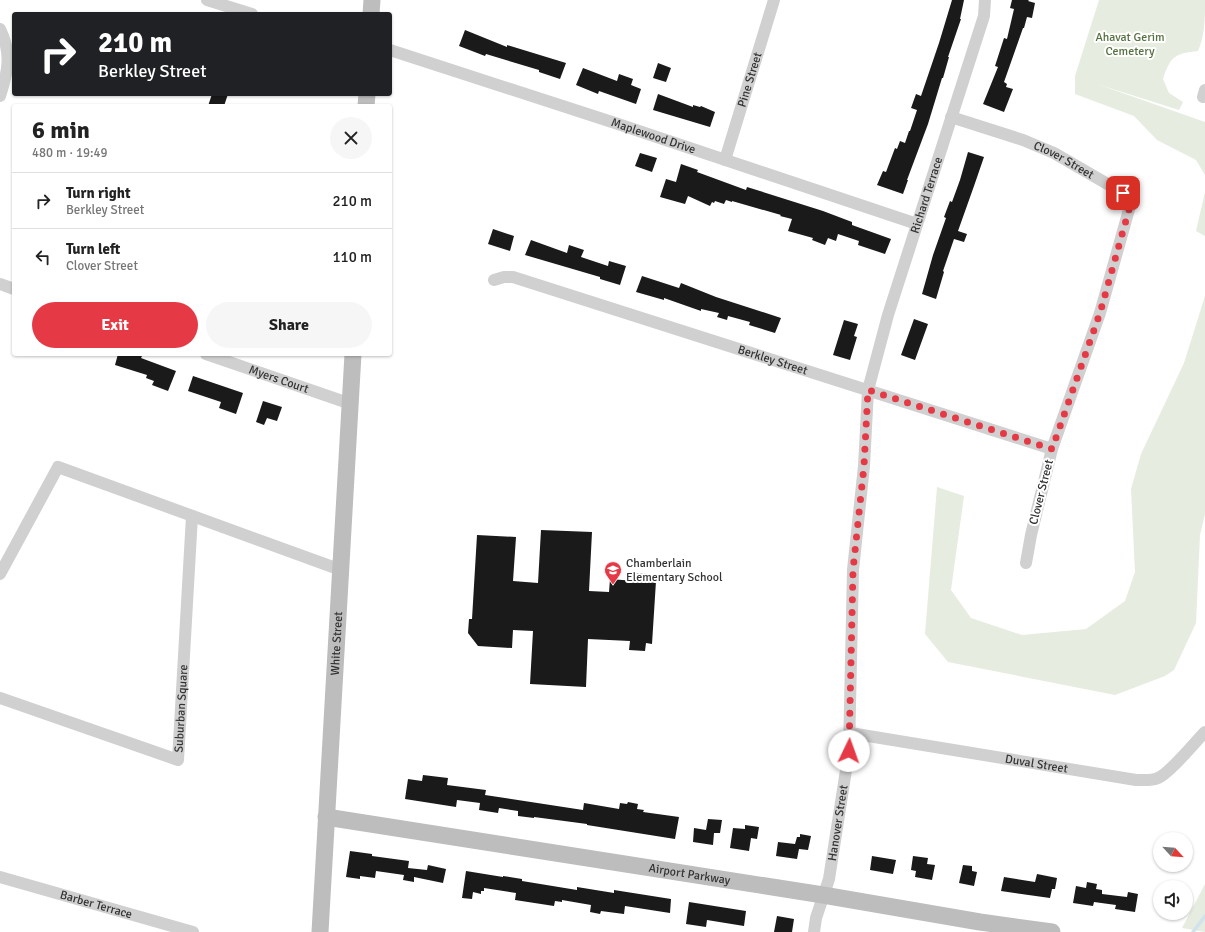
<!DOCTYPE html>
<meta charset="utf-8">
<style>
body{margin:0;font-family:Signika,sans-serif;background:#f6f6f6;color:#222;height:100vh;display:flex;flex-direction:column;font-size:15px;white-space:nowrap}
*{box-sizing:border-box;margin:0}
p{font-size:13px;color:#767676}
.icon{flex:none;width:22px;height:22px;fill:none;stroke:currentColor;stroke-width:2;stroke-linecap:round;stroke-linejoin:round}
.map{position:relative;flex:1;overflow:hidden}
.details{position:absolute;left:12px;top:104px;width:380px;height:252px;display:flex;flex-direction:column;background:#fff;border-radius:4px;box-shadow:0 1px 3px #0004}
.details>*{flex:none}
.banner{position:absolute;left:12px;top:12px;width:380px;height:84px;border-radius:4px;box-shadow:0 1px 3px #0004;background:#202124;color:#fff;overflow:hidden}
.needle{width:26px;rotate:116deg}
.tools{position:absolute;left:1153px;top:832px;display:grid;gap:8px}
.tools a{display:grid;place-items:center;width:40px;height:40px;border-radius:50%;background:#fff;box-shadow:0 1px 3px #0004;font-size:20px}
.pin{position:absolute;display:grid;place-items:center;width:34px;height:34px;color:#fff;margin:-17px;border-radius:8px;box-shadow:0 2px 6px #0006}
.me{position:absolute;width:44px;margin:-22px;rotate:3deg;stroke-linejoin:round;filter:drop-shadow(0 0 3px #0008)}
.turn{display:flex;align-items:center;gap:14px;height:84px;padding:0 20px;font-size:18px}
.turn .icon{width:52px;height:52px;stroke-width:2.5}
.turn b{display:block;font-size:28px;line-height:34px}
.round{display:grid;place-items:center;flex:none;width:42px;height:42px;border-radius:21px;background:#f6f6f6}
.overview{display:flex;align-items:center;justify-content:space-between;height:68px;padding:0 20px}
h1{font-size:24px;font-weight:800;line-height:30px}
.primary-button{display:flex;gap:8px;margin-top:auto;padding:8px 20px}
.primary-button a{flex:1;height:46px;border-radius:24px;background:#e63946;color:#fff;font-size:16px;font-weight:800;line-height:46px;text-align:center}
.primary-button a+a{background:#f6f6f6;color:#222}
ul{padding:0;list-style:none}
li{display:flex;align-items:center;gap:12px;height:56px;padding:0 20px;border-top:1px solid #e0e0e0}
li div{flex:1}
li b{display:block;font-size:15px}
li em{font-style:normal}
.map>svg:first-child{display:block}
</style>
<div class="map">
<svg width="1205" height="932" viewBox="0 0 1205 932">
<rect width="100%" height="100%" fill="#fff"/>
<path fill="#e6ecdf" d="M1099,0h106c0,17 0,36 -7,51 -23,2 -28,6 -35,28l6,14 14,9 -4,8 -82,-26 108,38v53l-9,-15 -39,-20 -23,-24 -59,-22v-18z
M1205,192v44l-9,-5z
M1205,296v218l-5,21 -4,88 -22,47 -9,6 -50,19 -167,-33 -23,-28 12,-147 27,9 -13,94 20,28 51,17 64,-6 39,-28 10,-29 -4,-83 10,-35 43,-91z
M1205,884v48l-23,-4z"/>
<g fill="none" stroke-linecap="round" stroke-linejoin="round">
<path stroke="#cfe2ee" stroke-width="3.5" d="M1193,932l12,-16"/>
</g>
<path fill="#1a1a1a" d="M952,0h12l-4,19h1l-13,38h1l-6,21h-1l-14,46 -21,56h1l-5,14 -26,-9 6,-14 3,1 9,-24 2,1 3,-8 5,2 4,-12h1l7,-21 -6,-2 5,-14 5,2 18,-53z
M1012,0h17l-1,1 7,2 -3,15 -5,-1 -3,11h-1l-19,54 3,2 -1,3 7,2 -9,23 -21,-8 15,-37 -3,-1 9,-28 3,1 7,-30 -4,-1z
M465,30l42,17v-2l59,18 -6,16 -21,-7v-2l-53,-16 -1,2 -26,-10z
M658,63l13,5 -5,14 -13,-4z
M583,68l34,13 2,-7 14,5 -2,6 10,4 -5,15 -37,-13 -1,3 -22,-9z
M212,94h16l-4,12h-16z
M658,94l35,13v-2l7,2 1,-1 14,6 -5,15 -57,-17z
M968,152l16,5 -10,29 -16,45 9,3 -3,8 -10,-3 -11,32 1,1 -8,27 -14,-5 11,-39 13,-37 -2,-1 6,-16 2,1 8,-22z
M640,153l17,5 -5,14 -17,-6z
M681,164l17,6 -1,2 49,18 1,-3 76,24 29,11v3l39,14 -6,15 -27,-9 1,-4 -21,-7 -2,7 -8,-3 -3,7 -13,-5 1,-2 -25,-7 4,-12 -12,-3 1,-1 -49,-14v1l-6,-2 -2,4 -9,-3 -1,2 -2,-1 -2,4 -22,-10 -3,8 -25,-7 6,-18 10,3z
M493,229l21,7 -4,15 -22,-7z
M531,240l36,13 2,-8 15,5 -3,7 27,9 1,-5 17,5 -6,19 -20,-6v-2l-75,-22z
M642,276l37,12 2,-5 35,14 65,21 -6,15 -26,-8 1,-3 -22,-6 -1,4 -10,-3 2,-4 -18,-4v2l-37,-13v2l-28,-8z
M914,319l14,5 -13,36 -14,-5z
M844,320l14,4 -4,12 3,1 -7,23 -17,-5z
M118,354h25l-2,4 35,13 -8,20 -16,-6 2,-4 -8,-3 1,-3 -32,-10z
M193,376l50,17 -7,21 -17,-6 2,-6 -33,-11z
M263,401l19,6 -5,14 -10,-3 -3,7 -8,-3z
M541,530l51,2 -3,59 20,1 1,-13 25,2v-8l14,1 -1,6 8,1 -4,63 -6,-1 -1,8 -16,-1 1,-9 -42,-2 -2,48 -56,-3 3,-53 -20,-1 -1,18 -34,-2 -10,-13 1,-14h3l5,-84 39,2 -3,44 25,2z
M423,775l25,3 -1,7 39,5 -1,5 98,15 1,-7 35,6 1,-6 7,1 1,-2 10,2 -1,5 7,1 -1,2 36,5 -4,22 -88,-14v-1l-53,-7v1l-16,-2v-5l-19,-3 -1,5 -19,-3 1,-7 -23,-3 -1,7 -51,-8 3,-20 14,2z
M708,819l14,1 -2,13h-6l-1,12 -20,-3 1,-14 12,2z
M745,825l14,2 -2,12 -6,-1 -2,13 -19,-3 3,-20 12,1z
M800,834l11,2 -3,14 -9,-1 -2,10 -21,-3 2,-14 17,2 2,-7h3z
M350,851l22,3v2l37,5 -1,7 19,2 1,-5 18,4 -3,14 -29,-6v5l-11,-2 1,-5 -28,-4 -1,7 -15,-2v3l-14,-2z
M872,856l24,4 -3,14 -23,-4z
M913,856l15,2 -1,6 8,1 -3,15 -17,-3 1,-6 -5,-1z
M963,865l9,1v5l5,1 -3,14 -15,-3z
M466,871l37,6v-1l19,3v2l55,9v-3l37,6v-3l57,9 -1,14 -45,-7 -1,8 -23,-3 -1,3 -10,-2 1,-7 -29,-5v2l-7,-1 -1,5 -39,-6 1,-7 -32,-5v3h-3v3l-8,-2 -1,7 -10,-1z
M1037,874l20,4 -2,11h-3l-2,9 -49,-7 3,-14 31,5z
M1087,882l10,2 -1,5 6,1v4l25,3 1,-5 10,2 -3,18 -20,-3 1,-4 -22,-3 -1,4 -20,-3 3,-17 10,2z
M689,902l57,9 -2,15 -37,-6 -1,7 -20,-3z
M777,916l17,3 -2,13h-18z"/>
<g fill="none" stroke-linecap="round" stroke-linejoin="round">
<g stroke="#d0d0d0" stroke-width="12">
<path d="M207,0l45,14"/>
<path d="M0,29c12,24 8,43 0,67"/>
<path id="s1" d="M390,50l225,73 302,101"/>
<path d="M1203,97l2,-7"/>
<path id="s2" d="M951,117l72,23 31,13 69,40c5,4 7,6 7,13l-30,107 -48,136 -21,86 -5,28"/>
<path id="s3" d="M725,160l49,-160"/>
<path id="s4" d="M494,280l10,-3h9l539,172"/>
<path d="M0,284l14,5"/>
<path id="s5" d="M206,354l145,50"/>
<path d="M0,574l58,-107 283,103"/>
<path id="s6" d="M0,698l178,62 14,-244"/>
<path id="s7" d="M850,733l286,47c8,0 15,1 22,-2 11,-4 37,-36 47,-46"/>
<path id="s8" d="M0,877l193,55"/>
<path id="s9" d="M814,932l2,-14 13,-39 20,-128 4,-181 11,-104 4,-76 20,-75 96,-299 1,-16"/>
</g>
<g stroke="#bdbdbd" stroke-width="17">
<path d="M371,14l1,-14"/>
<path d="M366,106l1,-12"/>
<path id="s10" d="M326,817l497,78 157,27 72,10"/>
<path id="s11" d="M320,932l33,-578"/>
</g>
</g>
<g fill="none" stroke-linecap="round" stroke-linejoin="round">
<path stroke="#e63946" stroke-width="7" stroke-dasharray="0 12.6" d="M849,751l4,-181 11,-104 4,-76 184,59 48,-136 30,-107c0,-7 -2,-9 -7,-13"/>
</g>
<defs>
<g id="school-pin" transform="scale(0.9)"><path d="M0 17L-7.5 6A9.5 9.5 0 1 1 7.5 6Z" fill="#e63946" stroke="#fff"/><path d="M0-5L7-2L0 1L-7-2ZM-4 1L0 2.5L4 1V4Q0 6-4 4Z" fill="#fff"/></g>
</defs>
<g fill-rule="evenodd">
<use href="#school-pin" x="613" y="570"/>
</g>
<g text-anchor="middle" stroke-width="4" stroke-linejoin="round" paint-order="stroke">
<g font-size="12" fill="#56703f" stroke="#fff">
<text x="1130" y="41">Ahavat Gerim<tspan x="1130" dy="14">Cemetery</tspan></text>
</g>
<g font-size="12" fill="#333" stroke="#fff">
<text dy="4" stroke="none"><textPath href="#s3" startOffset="84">Pine Street</textPath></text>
<text dy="4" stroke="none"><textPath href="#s1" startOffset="277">Maplewood Drive</textPath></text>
<text dy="4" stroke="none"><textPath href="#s2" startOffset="121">Clover Street</textPath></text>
<text dy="4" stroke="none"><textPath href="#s9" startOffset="750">Richard Terrace</textPath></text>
<text dy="4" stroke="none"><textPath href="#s4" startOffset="292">Berkley Street</textPath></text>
<text dy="4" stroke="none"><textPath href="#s5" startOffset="77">Myers Court</textPath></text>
<text transform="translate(1041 492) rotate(-76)" y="4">Clover Street</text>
<text dy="4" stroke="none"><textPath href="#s11" startOffset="289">White Street</textPath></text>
<text dy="4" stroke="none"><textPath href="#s6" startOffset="240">Suburban Square</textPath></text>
<text dy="4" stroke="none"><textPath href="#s7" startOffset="189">Duval Street</textPath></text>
<text dy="4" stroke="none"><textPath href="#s9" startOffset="112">Hanover Street</textPath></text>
<text dy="4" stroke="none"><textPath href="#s10" startOffset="368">Airport Parkway</textPath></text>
<text dy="4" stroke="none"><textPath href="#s8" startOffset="100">Barber Terrace</textPath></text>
</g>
<g font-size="12" fill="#333" stroke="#fff" text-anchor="start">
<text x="626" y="567">Chamberlain<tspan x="626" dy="14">Elementary School</tspan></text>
</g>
</g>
</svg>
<div class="tools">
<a><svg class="needle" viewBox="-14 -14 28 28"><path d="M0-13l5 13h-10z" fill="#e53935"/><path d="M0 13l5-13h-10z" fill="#767676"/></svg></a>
<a><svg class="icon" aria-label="sound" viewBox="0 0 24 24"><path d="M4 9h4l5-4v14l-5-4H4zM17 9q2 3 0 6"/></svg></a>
</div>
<div class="pin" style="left:1123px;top:193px;background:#d93025"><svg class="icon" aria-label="arrive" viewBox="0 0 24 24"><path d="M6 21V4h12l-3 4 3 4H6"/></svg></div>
<svg class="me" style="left:849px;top:751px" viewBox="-20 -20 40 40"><circle r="19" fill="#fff"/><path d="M0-13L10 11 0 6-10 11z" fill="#e63946"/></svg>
<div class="banner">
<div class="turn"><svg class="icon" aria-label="right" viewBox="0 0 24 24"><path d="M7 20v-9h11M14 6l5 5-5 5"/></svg><div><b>210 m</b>Berkley Street</div></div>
</div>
<section class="details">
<div class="overview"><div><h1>6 min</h1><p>480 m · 19:49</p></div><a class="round"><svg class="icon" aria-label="close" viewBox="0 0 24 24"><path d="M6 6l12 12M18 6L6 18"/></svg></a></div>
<ul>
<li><svg class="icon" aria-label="right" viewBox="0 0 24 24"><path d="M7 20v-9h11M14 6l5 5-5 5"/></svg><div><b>Turn right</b><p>Berkley Street</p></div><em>210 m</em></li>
<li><svg class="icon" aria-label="left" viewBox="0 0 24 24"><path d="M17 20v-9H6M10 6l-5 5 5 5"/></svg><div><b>Turn left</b><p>Clover Street</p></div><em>110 m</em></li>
</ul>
<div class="primary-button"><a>Exit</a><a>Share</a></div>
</section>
</div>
